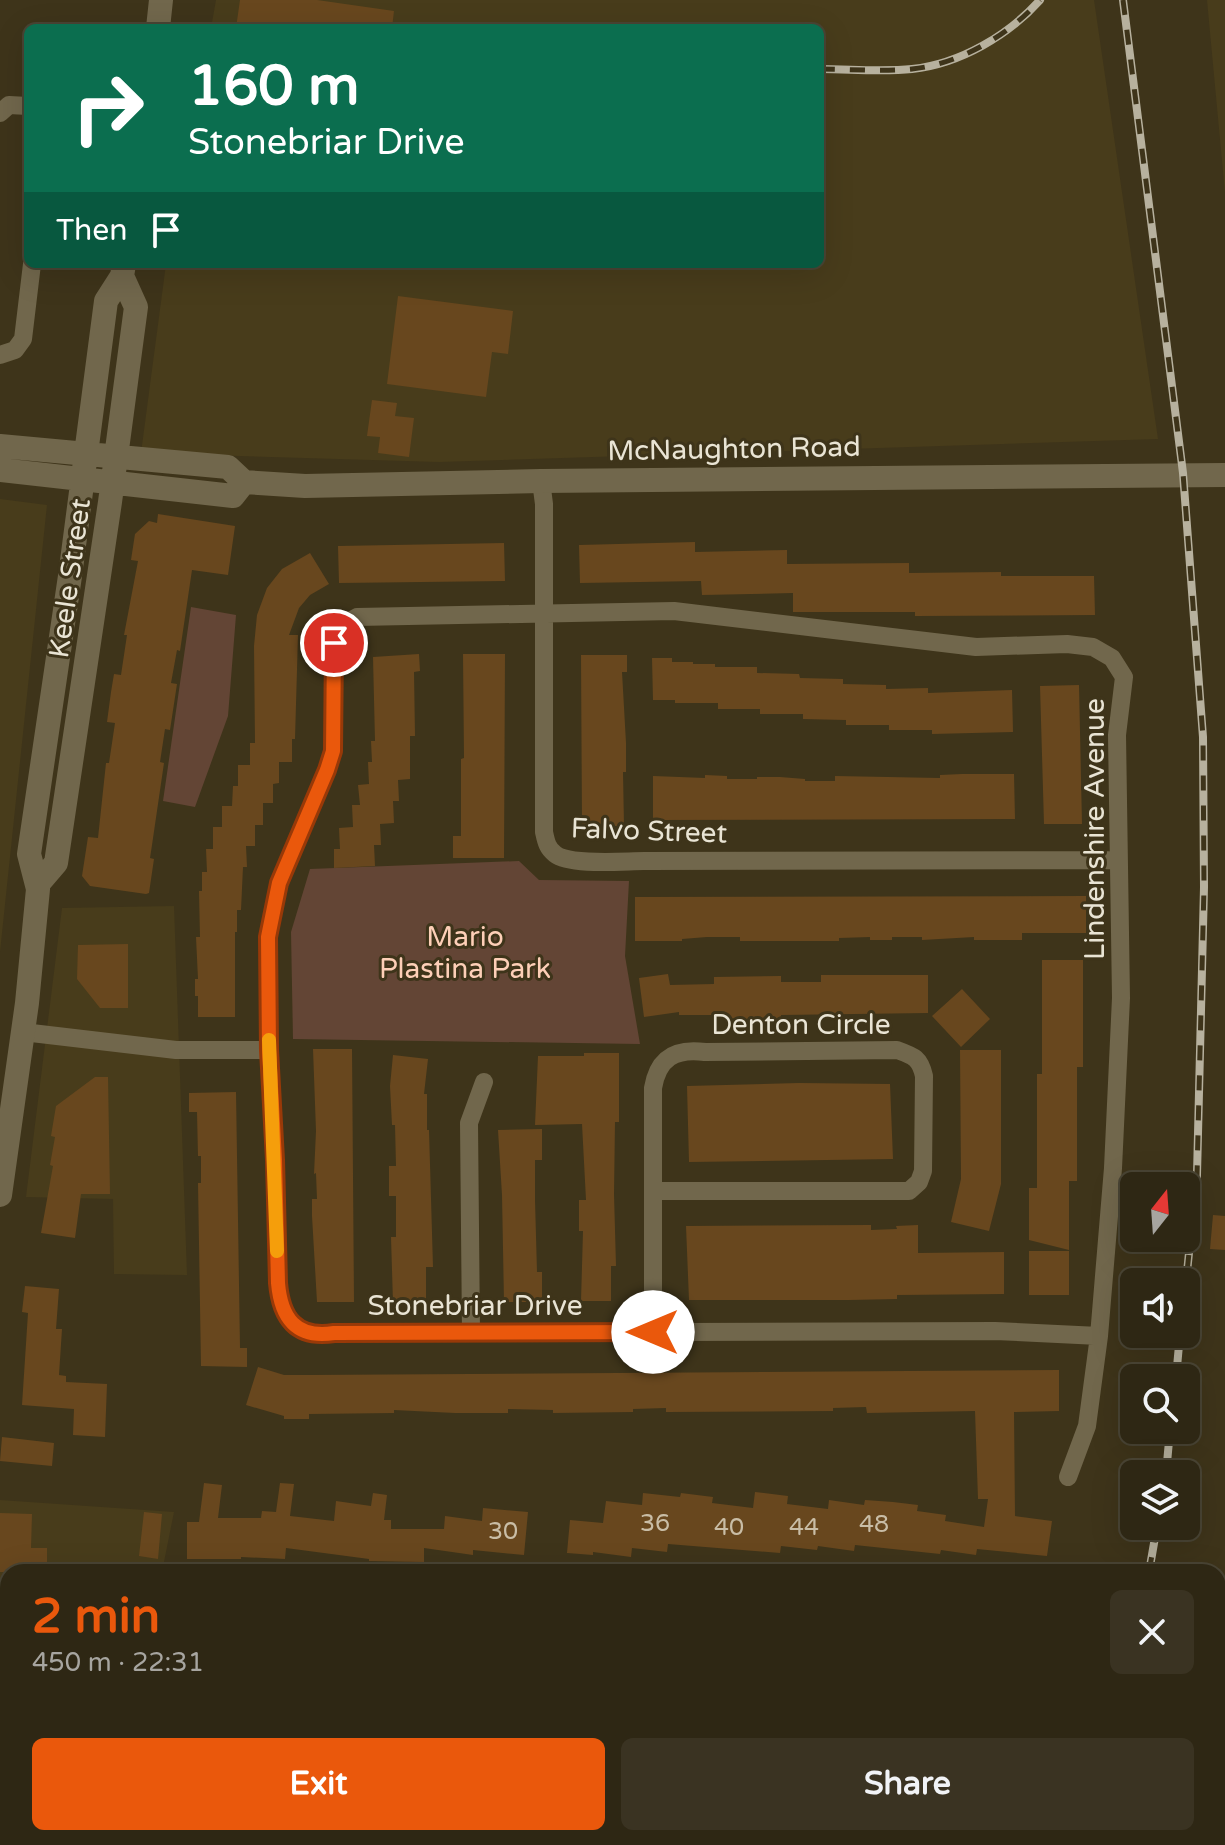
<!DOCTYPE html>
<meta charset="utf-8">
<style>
body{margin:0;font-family:"Varela Round",sans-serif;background:#3a3322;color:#f1f3f6;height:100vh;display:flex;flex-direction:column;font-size:30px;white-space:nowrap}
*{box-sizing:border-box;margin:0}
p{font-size:26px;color:#a7a5a0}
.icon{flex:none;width:44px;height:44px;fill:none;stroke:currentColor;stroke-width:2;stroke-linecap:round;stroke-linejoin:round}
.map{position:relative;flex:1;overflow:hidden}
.drawer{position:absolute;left:0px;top:1564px;width:1226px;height:282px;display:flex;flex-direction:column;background:#2e2714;border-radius:24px 24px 0 0;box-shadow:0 8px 32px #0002,0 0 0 2px #494434}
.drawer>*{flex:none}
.hud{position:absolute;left:24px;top:24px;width:800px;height:244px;border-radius:12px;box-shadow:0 8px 32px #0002,0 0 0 2px #494434;background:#0b6e4f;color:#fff;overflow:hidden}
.needle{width:52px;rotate:17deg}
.tools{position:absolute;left:1120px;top:1172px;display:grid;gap:16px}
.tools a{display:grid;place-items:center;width:80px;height:80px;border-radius:12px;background:#2e2714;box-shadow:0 8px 32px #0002,0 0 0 2px #494434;font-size:40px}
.pin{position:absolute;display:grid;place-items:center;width:68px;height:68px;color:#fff;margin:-34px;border:4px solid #fff;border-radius:50%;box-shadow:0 2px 8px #0007}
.me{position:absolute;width:88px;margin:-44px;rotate:270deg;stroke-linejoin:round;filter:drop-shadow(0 0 6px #0008)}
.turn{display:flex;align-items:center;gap:28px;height:168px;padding:0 32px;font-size:36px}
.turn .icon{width:104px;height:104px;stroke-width:2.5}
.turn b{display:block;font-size:56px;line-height:68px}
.then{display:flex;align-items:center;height:76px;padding:0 32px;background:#0003;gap:16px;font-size:30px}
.round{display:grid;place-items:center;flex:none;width:84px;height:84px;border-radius:12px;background:#3a3322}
.summary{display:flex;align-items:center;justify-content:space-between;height:136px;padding:0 32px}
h1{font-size:48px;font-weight:800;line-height:60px;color:#ea580c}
.primary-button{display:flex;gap:16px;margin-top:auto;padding:16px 32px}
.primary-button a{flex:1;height:92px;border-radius:12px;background:#ea580c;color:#fff;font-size:32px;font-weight:800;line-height:92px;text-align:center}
.primary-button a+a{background:#3a3322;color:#f1f3f6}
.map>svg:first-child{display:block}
</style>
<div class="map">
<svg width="1225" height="1845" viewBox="0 0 1225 1845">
<rect width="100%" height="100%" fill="#3e341a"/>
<path fill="#483c1b" d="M216,0h878l64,439 -719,23 -298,-9 25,-189h654v-236h-609z
M1207,0h18v193z
M0,499l47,6 -47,447z
M174,906l13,369 -73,-1 -1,-75 -87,-2 36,-289z
M0,1500l174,12 -12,60h-154v266h34l-1,7h-41z"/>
<path fill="#634535" d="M191,607l45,8 -8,101 -33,91 -32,-6z
M519,861l20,19 90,1 -4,75 15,88 -347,-5 -2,-107 19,-63z
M1218,1788h7v57h-40l-1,-7h34z"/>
<path fill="#68471e" d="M240,0h77l77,11 -2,17h-156z
M398,296l115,15 -5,43 -16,-2 -6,45 -99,-13z
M372,400l25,3 -2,13 19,2 -5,39 -31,-4 2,-16 -13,-1z
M158,514l77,12 -7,49 -36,-5 -12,81 -3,-1 -6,33 6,1 -7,46 -5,-1 -5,33 4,1 -12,82 -2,13 4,1 -5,34 -3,1 -56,-8 -8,-10 6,-39 10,1 8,-75h3l6,-40 -8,-1 4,-30 3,-18 7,1 6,-40h-3l14,-74 -7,-1 4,-26 14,-13 8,2z
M695,542v10l92,-2v14l122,-1v10l92,-1v4h93l1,39 -180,1v-4h-122v-19l-91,2 -1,-14 -121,2 -1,-38z
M504,543l1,38 -166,2 -1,-37z
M310,553l19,31 -19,11 -11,13 -10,27h9l-3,104h-3v23h-13v21l-6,1v19h-10v22h-8v21h-9l1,21h-4l-2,43h-4v22h-2v85h-37v-21h-3v-17h3l-2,-42h4l-1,-46h3v-19h5l-1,-23h7v-22h9v-21h10l1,-20h5v-21h12v-22h5l-1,-97 3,-31 10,-27 15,-19z
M419,654l1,17 -6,1 1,64h-5v43l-12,1 1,21h-6l1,22 -14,1 1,21h-7l1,21 -41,2v-19h6l-1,-21 14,-1 -1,-22h8l-2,-20 11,-1 -1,-22h4l-1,-21h4l-2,-84z
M463,654h42l-1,204h-51v-22h8v-77l3,-1z
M581,655h46v17h-5l4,71v29h-3l1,54h-42z
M652,658h20v4h21v2h22v3h42v6l42,1 1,4 43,1v5l43,1v4l42,-1v5l84,-3 1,42 -81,2v-4h-43v-5h-43v-5l-43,-1v-5h-43v-5h-42v-6h-43v-3h-22z
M1079,685l3,139h-38l-4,-138z
M962,774h52l1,45 -362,1v-44l52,2v-3l22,1v3h30v-2h23l25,2v2h30v-5l105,2v-3z
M1086,896v37h-64v7h-48v-3l-52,3v-3h-30v3h-22v-3l-31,1v3h-99v-4h-33l-25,2v2h-47v-44z
M128,944v64h-28l-23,-29 1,-34z
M1042,960h41v107h-6v114h-8v69l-40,-10v-52h8v-114h5z
M668,974l2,11 44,-1v-7l67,-1v6h40v-7h107v38l-147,2v4h-31l-35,-1v-3h-36v-3l-35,5 -5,-39z
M962,989l28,30 -29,28 -29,-31z
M313,1049h39l2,253h-37l-5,-86v-17h5l-1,-26 -2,1 2,-43z
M960,1050h41v134l-12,47 -38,-9 10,-43z
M584,1053h35v69h-4l-1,72 2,72h-5v35h-30l2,-70h-4v-31h7l-4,-76 -47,1 3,-69h46z
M393,1055l35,4 -4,35h3v36h2l4,137h-7v35l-33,1 -2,-66h5v-41h-7v-30h7l-1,-41h-3l-2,-39z
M95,1077h13l2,117h-29l-6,44 -34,-5 12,-67 -3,-1 5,-28 -4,-1 5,-30z
M799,1083l91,1 3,75 -204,3 -2,-76z
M236,1092l4,256h7v19l-46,-1 -3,-183h3v-27h-3l-1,-44h-8v-19z
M542,1129v31h-7v40l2,72h5v30h-38l-2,-107 -4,-65z
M1213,1215l12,1v34l-15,-1z
M871,1225v5l26,-1 -1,-3 22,-1v28l86,-1v42l-107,1v4l-48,1h-160l-3,-74z
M1029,1251h40v44h-40z
M25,1286l34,3 -3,40h6l-3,46 7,1v6l41,2 -2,53 -32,-2 1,-26 -52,-4 6,-92 -6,-1z
M258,1367l26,8h24l751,-5v41l-45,1 1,104 37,5 -5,35 -70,-7 -1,6 -35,-5 -1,4 -85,-9 -1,6 -36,-5 -1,4 -36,-4 -1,7 -112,-9 -1,8 -35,-4 -1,9 -38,-5v3l-26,-2 3,-33 33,3 3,-22 36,4 1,-12 37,4 1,-4 32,4 -1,6 41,5 2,-16 33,4 -1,8 41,5 1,-9 35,5 1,-5 28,2 25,3 -1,6 29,4 -1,6 39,6 4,-28h-10l-3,-88 -108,2 -1,-6 -33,1v3l-167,1v-4l-33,1v3l-80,1v-3l-45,-1v4h-53l-61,-3v3l-85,1v5h-25v-3l-38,-11z
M2,1437l52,6 -2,23 -52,-5z
M204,1483l18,2 -4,33h43l1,-7 14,1 4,-29 14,1 -4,32 44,5 2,-20 35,5 2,-13 14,2 -3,25h7v9h53l1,-13 37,5 1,-13 45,4 -4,43 -51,-5v5l-49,-7v14l-55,-1v-2l-83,-11 -1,11 -44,-2v2h-54v-37h12z
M144,1512l18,2 -4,45 -19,-3z
M0,1513l32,1 -1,34h16v24h-47z"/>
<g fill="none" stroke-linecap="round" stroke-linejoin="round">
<path stroke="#71674c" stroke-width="18" d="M0,113l9,-8 19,1
M0,355l15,-5 8,-11 9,-75
M541,481l3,23v328c2,9 3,16 11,22 15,12 69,7 89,7l474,-1
M23,1032l153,18h93
M653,1332v-244c5,-30 22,-40 52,-36l192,-2c17,6 23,8 27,26l-1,95 -4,11 -10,9h-254
M471,1333l-2,-210 15,-41
M1068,1477l19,-51 12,-90 14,-168 8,-170 -4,-263 7,-58 -12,-19 -19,-11 -26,-3 -91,3 -302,-36 -317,6 -16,9 -7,17 -1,108 -6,19 -48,113 -11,54 1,113 6,110 3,123c3,35 18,56 56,50l661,-2 104,5
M0,1605h8
M1218,1663h7
M498,1845l1,-7
M1033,1845l4,-7"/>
<path stroke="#71674c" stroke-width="24" d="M158,28l3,-28
M0,446l228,21 16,15 61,4 236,-5 684,-6
M0,470l233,26 11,-14
M38,884l18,-21 54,-361 26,-195 -14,-31
M0,1195l27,-192 11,-114 -9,-35 41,-278 36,-275 16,-25 2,-12"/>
<g stroke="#b7b19e" stroke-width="8">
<path id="rail" d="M1123,0l60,473 20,264 1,150 -7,288 -11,107
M820,69c30,0 62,3 92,0 48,-5 97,-34 128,-69
M1176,1378l4,-44
M1166,1474l4,-44
M1149,1572l8,-46
M1101,1845l1,-7"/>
</g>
<use href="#rail" stroke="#3e341a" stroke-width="5" stroke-dasharray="15" stroke-linecap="butt"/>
</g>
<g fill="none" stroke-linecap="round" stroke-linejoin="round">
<g stroke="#983908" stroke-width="20">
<path id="route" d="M334,643l-1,108 -6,19 -48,113 -11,54 1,113 6,110 3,123c3,35 18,56 56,50l319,-1"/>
</g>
<use href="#route" stroke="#ea580c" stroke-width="14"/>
<path stroke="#f59e0b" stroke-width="14" d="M269,1040l8,211"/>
</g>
<g text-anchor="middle" stroke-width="6" stroke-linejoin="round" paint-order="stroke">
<g font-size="24" fill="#c9bda6">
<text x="655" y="1531">36</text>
<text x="874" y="1532">48</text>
<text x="729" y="1535">40</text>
<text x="804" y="1535">44</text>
<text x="503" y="1539">30</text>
</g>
<g font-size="28" fill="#e9e4d4" stroke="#3e341a">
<text transform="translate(734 448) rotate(-1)" y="10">McNaughton Road</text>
<text transform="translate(69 578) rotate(-82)" y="10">Keele Street</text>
<text transform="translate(1094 829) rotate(-90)" y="10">Lindenshire Avenue</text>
<text transform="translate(649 830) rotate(2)" y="10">Falvo Street</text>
<text x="801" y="1034">Denton Circle</text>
<text x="475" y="1315">Stonebriar Drive</text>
</g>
<g font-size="28" fill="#fdcfb7" stroke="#3e341a">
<text x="465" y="946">Mario<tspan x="465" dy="32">Plastina Park</tspan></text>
</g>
</g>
</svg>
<div class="tools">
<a><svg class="needle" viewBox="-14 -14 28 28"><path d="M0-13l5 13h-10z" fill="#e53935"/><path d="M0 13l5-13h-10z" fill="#a7a5a0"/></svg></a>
<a><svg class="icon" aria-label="sound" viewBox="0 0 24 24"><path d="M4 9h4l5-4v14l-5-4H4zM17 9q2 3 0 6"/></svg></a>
<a><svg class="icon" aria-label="search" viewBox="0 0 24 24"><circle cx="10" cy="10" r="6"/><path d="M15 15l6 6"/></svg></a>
<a><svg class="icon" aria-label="layers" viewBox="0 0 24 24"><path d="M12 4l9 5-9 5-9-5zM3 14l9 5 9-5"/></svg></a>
</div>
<div class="pin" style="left:334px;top:643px;background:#d93025"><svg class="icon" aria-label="arrive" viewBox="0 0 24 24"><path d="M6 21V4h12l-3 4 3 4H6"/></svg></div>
<svg class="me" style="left:653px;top:1332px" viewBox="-20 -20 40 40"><circle r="19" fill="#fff"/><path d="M0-13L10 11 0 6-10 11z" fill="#ea580c"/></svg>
<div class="hud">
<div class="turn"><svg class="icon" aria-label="right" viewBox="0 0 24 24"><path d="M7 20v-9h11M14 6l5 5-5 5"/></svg><div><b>160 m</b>Stonebriar Drive</div></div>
<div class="then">Then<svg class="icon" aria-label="arrive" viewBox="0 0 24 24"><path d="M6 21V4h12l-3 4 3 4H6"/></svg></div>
</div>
<section class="drawer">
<div class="summary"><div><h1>2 min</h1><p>450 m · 22:31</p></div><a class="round"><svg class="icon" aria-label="close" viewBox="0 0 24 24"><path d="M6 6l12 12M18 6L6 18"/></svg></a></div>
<div class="primary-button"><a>Exit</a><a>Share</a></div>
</section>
</div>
